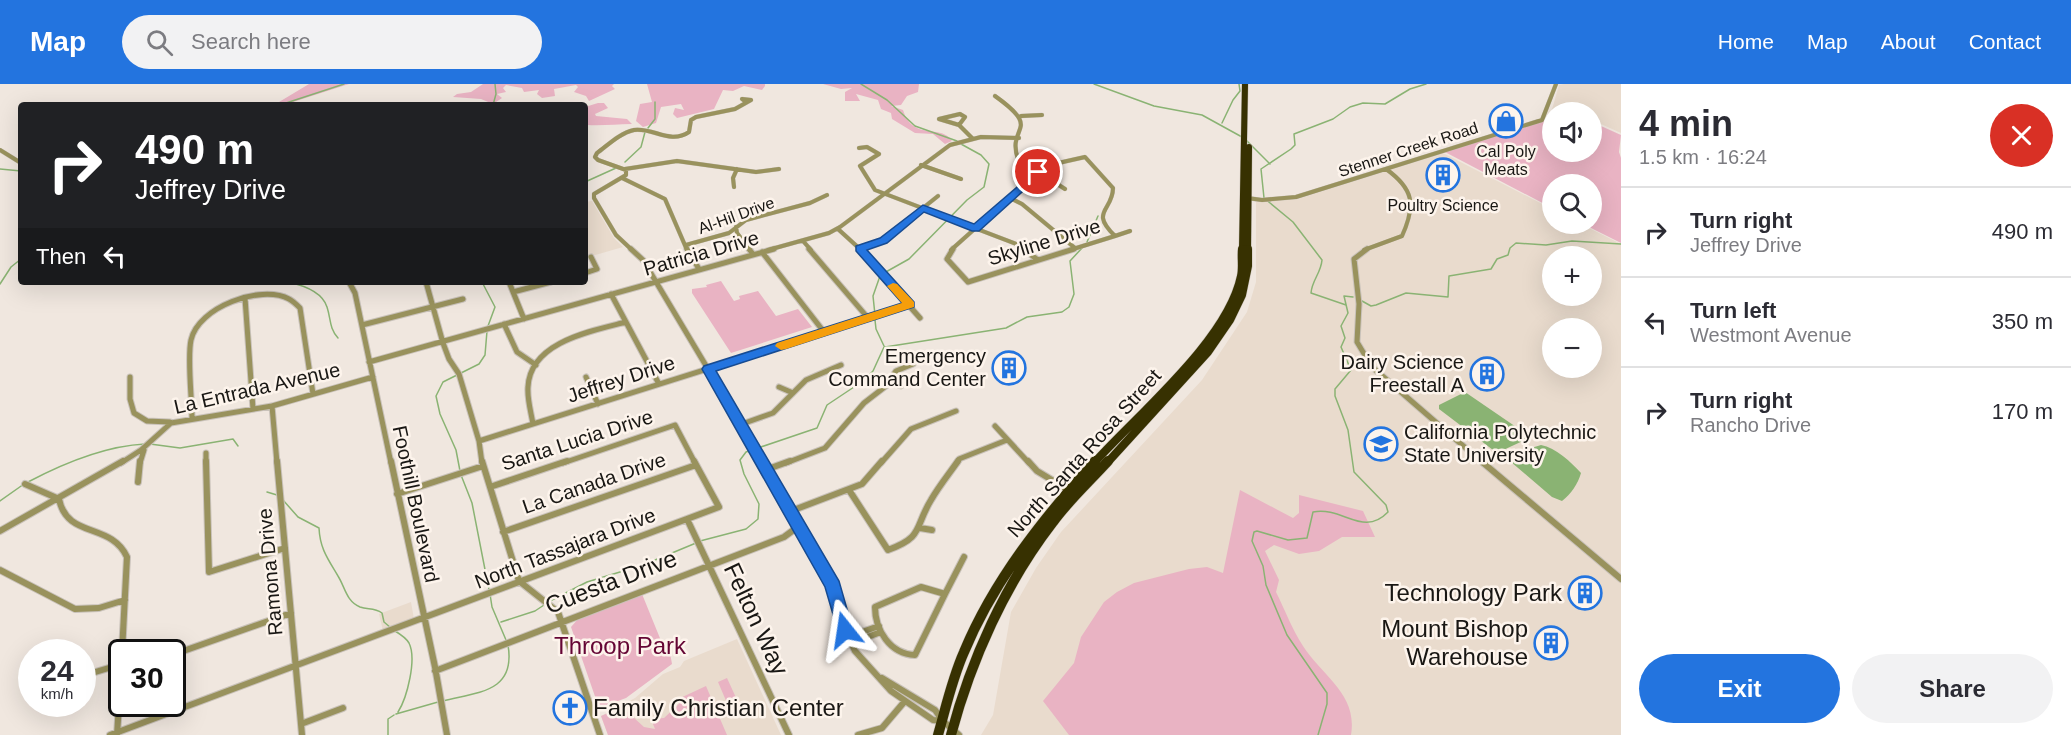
<!DOCTYPE html>
<meta charset="utf-8">
<style>
body{margin:0;font-family:Arial,sans-serif;background:#f2f2f3;color:#2b2b33;height:100vh;display:flex;flex-direction:column;font-size:22px;white-space:nowrap}
*{box-sizing:border-box;margin:0}
p{font-size:20px;color:#7c7c81}
.icon{flex:none;width:33px;height:33px;fill:none;stroke:currentColor;stroke-width:2;stroke-linecap:round;stroke-linejoin:round}
.map{position:relative;flex:1;overflow:hidden}
.sheet{display:flex;flex-direction:column;background:#fff;width:450px}
.sheet>*{flex:none}
.top-card{position:absolute;left:18px;top:18px;width:570px;height:183px;border-radius:6px;box-shadow:0 6px 24px #0002;background:#202124;color:#fff;overflow:hidden}
.buttons{position:absolute;left:1542px;top:18px;display:grid;gap:12px}
.buttons a{display:grid;place-items:center;width:60px;height:60px;border-radius:50%;background:#fff;box-shadow:0 6px 24px #0002;font-size:30px}
.speed{position:absolute;left:18px;top:555px;display:flex;gap:12px;font-size:30px;font-weight:700;text-align:center}
.speed>*{display:grid;place-content:center;width:78px;height:78px;border-radius:50%;background:#fff;box-shadow:0 6px 24px #0002;line-height:1}
.speed small{font-size:15px;font-weight:400}
.speed .limit{border:3px solid #111;border-radius:9px;background:#fff;color:#111}
.pin{position:absolute;display:grid;place-items:center;width:51px;height:51px;color:#fff;margin:-26px;border:3px solid #fff;border-radius:50%;box-shadow:0 2px 6px #0007}
.me{position:absolute;width:66px;margin:-33px;rotate:345deg;stroke-linejoin:round;filter:drop-shadow(0 0 4px #0008)}
.turn{display:flex;align-items:center;gap:21px;height:126px;padding:0 18px;font-size:27px}
.turn .icon{width:78px;height:78px;stroke-width:2.5}
.turn b{display:block;font-size:42px;line-height:51px}
.then{display:flex;align-items:center;height:57px;padding:0 18px;background:#0003;gap:12px;font-size:22px}
.round{display:grid;place-items:center;flex:none;width:63px;height:63px;border-radius:32px;background:#f2f2f3}
.overview{display:flex;align-items:center;justify-content:space-between;height:102px;padding:0 18px}
h1{font-size:36px;font-weight:700;line-height:45px}
.button{display:flex;gap:12px;margin-top:auto;padding:12px 18px}
.button a{flex:1;height:69px;border-radius:36px;background:#2374df;color:#fff;font-size:24px;font-weight:700;line-height:69px;text-align:center}
.button a+a{background:#f2f2f3;color:#2b2b33}
ul{padding:0;list-style:none}
li{display:flex;align-items:center;gap:18px;height:90px;padding:0 18px;border-top:2px solid #e1e1e2}
li div{flex:1}
li b{display:block;font-size:22px}
li em{font-style:normal}
header{display:flex;align-items:center;gap:36px;box-sizing:border-box;height:84px;padding:0 30px;background:#2374df;color:#fff}
header strong{font-size:28px}
nav{display:flex;gap:33px;margin-inline-start:auto;font-size:21px}
.search{width:420px;height:54px;background:#f2f2f3;display:flex;align-items:center;gap:15px;box-sizing:border-box;padding:0 21px;border-radius:33px;color:#7c7c81;font-size:22px}
main{display:flex;flex:1;min-height:0}
.map>svg:first-child{display:block}
</style>
<header>
<strong>Map</strong>
<div class="search"><svg class="icon" aria-label="search" viewBox="0 0 24 24"><circle cx="10" cy="10" r="6"/><path d="M15 15l6 6"/></svg>Search here</div>
<nav><a>Home</a><a>Map</a><a>About</a><a>Contact</a></nav>
</header>
<main>
<div class="map">
<svg width="1621" height="651" viewBox="0 0 1621 651">
<rect width="100%" height="100%" fill="#f0e7df"/>
<path fill="#e9dbcd" fill-rule="evenodd" d="M1564,0h57v49l-29,-13v-8l-41,1 8,-28z
M1443,69l109,56v15h29l40,20v491h-640l12,-20 18,-103 25,-44 25,-36 141,-152 45,-68 9,-30v-80l42,-3zM1552,172h40v40h-40zM1552,244h40v40h-40z
M592,117l22,37 9,9 -38,11v-56z
M411,518l3,17 -31,12 -4,-17z
M737,555l44,96h-173l-7,-19 34,-18 28,-24 17,-7 4,-6z"/>
<path fill="#e9b3c3" d="M309,0h40l-53,17 -5,2 1,2h-18z
M483,0h131l-2,2 3,3 -26,12 -3,-5 -12,-4 4,-5 -2,-2 -22,4 1,7 -13,2 -5,-4 2,-4 -15,2 -2,-4 -16,-3 -3,3 3,4 -9,2 5,4 -9,6 -12,-5 -28,-2 4,-3 14,-2z
M647,0h118v2l-3,4 -18,-4 -11,5 -10,-1 -9,19 -37,9 -4,-4 2,-6 9,2 -3,-6 -20,3 -5,16 -13,4 -7,-6 4,-17 12,-2z
M823,0h96l-1,8 -11,4 -6,9 -10,1 12,4c10,32 38,13 49,31l-7,3 -12,-10 -18,-1 -23,-14 -1,-6 -10,-4 -3,-9 -22,-6 4,7h-15v-9l7,-4 -11,1z
M598,19h6l4,5 -13,6 1,2 31,3 5,5c-16,0 -29,2 -45,1l-2,-18z
M1552,34v34h40v-30l29,13 -2,17 2,6v85l-38,-19h9v-40h-40v24l-107,-56z
M721,197l13,20 6,-2 -1,-3 19,-5 18,25 22,-7 14,18 -81,26 -39,-60v-4l15,-2 -1,-2z
M1240,406l53,28 6,-5v-18l64,16 12,26h-33l-23,14 -20,3 -25,-9 -9,6 14,29 -3,12c9,18 16,37 27,54 19,30 55,48 48,89h-282l-26,-34 31,-38 7,-26 23,-35 13,-10 17,-9 55,-14 18,-2 16,6z
M642,510l24,59h4l2,11 -46,34 -27,10 -28,-81 7,-8z
M727,594l16,35 -10,4 -15,-35z
M706,602l21,49h-119l-7,-19 21,-9 22,20 11,2 -4,-10 13,-1 15,-14 -3,-4z"/>
<path fill="#8ab373" d="M1465,308l63,43 1,3 -30,14 -6,-2 -54,-41v-4z
M1541,361c15,3 30,17 40,28 -3,11 -10,21 -19,28l-10,-4 -41,-35c5,-10 20,-14 30,-17z"/>
<g fill="none" stroke-linecap="round" stroke-linejoin="round">
<path stroke="#8ab373" stroke-width="1.5" d="M861,0l26,16 28,26 42,15
M1094,0l60,22 48,9 40,22
M280,21l64,-21
M493,21l3,-11 -1,-10
M1222,39l11,-23 7,-9 -1,-7
M648,44l7,-9v-17
M1246,56l24,24
M625,78l16,-15 4,-15
M0,85l21,2
M585,98l31,-14
M21,104v3
M1087,158l11,-26
M884,189l25,-14 58,-59 17,-13 5,-23 -8,-9 -20,-11
M288,198c14,3 34,9 39,25 4,12 2,21 11,31
M482,198l13,25 -7,19
M0,200l11,-17 10,-8
M1362,217l9,5 5,-1 30,-12 42,4 1,-21 42,-7 6,-10 11,-4 2,-7 6,-5 30,2 26,-4 49,3
M1346,221l-35,-12c1,-13 10,-20 11,-33l-29,-38 -29,-24 -3,-29 30,-20 4,-4 -1,-11 39,-15 17,-12 13,-4 22,1 25,-15 16,-5
M875,231l-2,-19 7,-20
M875,236l1,9 8,17
M885,263l121,-19 21,-11 35,-5 7,-5 5,-13 -4,-33 12,-13
M150,360l30,4 53,-9 5,7
M460,387l-4,-21 -16,-36 -4,-18 7,-14 36,-18 6,-9 2,-24
M461,391l11,28 17,87
M28,398c36,-19 76,-36 117,-38
M267,408l10,3
M283,416l15,17 21,11c1,21 9,31 19,48 7,11 8,25 22,31 8,3 14,0 22,6l2,9 7,6
M0,417l24,-17
M700,457l46,-12 12,-10 1,-15 -15,-30 -4,-14 6,-8 71,-24 10,-23 36,-24 10,-10 11,-24
M490,510l2,13 14,33
M548,518l39,-20 56,-17 53,-22
M501,538l34,-11 9,-6
M395,547c5,3 11,7 14,12 8,16 -2,55 -11,69
M443,617c36,-9 73,-9 65,-56
M396,630l42,-12
M388,651v-16l6,-4
M1318,651l9,-31v-11l-40,-58 -21,-50 -3,-19 -11,-25 2,-9 3,-1 31,9 19,-2 6,-26c30,-6 50,26 75,0l-2,-7 -32,-33 -6,-42 -13,-34v-7l16,-19 -10,-23 4,-9 -4,-12 7,-13 -4,-17 9,1"/>
<g stroke="#c9c2ba" stroke-width="4.5">
<path id="minor-far2" d="M995,12c49,35 11,29 23,63l47,30
M960,30l5,3 -6,8 -20,-6z
M1021,32l21,-1
M959,41l13,13
M859,64l8,-1 12,7 -19,12 15,24 144,55 6,5
M0,66l21,13
M921,81l40,14
M625,85l52,-8 79,11 23,-3
M622,94l43,21 22,51
M734,103l-1,-9 4,-9
M1010,114l12,6 53,44
M1247,114l15,2 34,-3 246,-77 14,-36
M736,143l1,6 13,17
M838,145l23,21
M1115,152l15,-5
M803,157l8,9
M686,161l43,-12 17,-13 64,-17 17,-8
M859,165l24,-9 55,-44
M632,166l-16,-15 -22,-37v-4l32,-19v-5l-28,-10 -3,-3 2,-4c11,-8 23,-20 37,-23 19,-3 36,15 55,2l2,-12 5,-3 39,-8 16,-9 -9,-1 4,3
M768,166l61,-17 11,-6 110,-82 31,-8 38,1
M951,166l94,-84 40,-9 28,31c0,23 -24,23 2,48
M1070,166l45,-14
M1364,166l38,-14c14,-31 12,-47 -16,-67"/>
</g>
<g stroke="#c9c2ba" stroke-width="7">
<path id="minor-far1" d="M631,165l12,11 121,203
M687,165l12,20
M749,165l4,5
M809,165l59,69
M859,165l61,69
M953,165l-6,10 21,23 106,-33
M1023,165l15,11
M1367,165l-13,10 5,45 -2,38 15,25 111,96
M762,168l62,80
M585,189l12,-4 -6,-12
M349,198l6,11 36,170
M426,198l17,61 6,16 10,15 20,67 3,22
M509,198l15,37
M513,208l38,-10
M611,210l48,90
M245,214l8,111
M504,240l13,28 19,13
M362,241l101,-26
M369,278l405,-113
M130,293v22l4,14 13,8 23,1
M586,293l12,27
M889,298l12,4
M779,303l14,6
M272,322l5,57
M192,335c0,-21 -5,-61 -1,-79 7,-33 70,-56 98,-41 4,2 8,6 11,9l13,86
M533,340c-2,-12 -6,-25 -5,-37 2,-45 63,-56 98,-65
M742,340l31,-11 33,-33 35,-15
M995,342l34,37
M479,357l431,-136
M206,369v10
M121,379l20,-13 30,-27 101,-17 101,-29
M140,379l4,-13
M563,379l112,-38 20,38
M786,379l39,-15 39,-45 22,-17 10,-15 17,-7
M881,379l30,-34 45,-18
M957,379l2,-4 48,-19"/>
</g>
<g stroke="#c9c2ba" stroke-width="8">
<path id="minor" d="M206,377l3,111 76,-24
M277,377l25,274
M391,377l44,206 12,68
M482,377l37,120 39,31 42,123
M763,377l70,125 13,45 9,20 36,40 42,29 10,1
M1028,377l9,10 33,20
M1481,377l140,118
M768,385l22,-8
M138,398l2,-21
M25,400l34,15c8,40 52,23 68,58l-5,95
M490,403l77,-26
M849,406l39,60c36,-13 26,-22 43,-50 8,-14 18,-26 27,-39
M397,410l86,-28
M791,427l71,-27 20,-23
M687,435l102,216
M920,444l12,2
M0,447l123,-70
M503,448l193,-67
M0,486l75,39 24,-1 26,-8
M921,503l24,7 -30,61c-25,-1 -40,-25 -40,-48z
M945,510l19,-37
M848,553l31,-11
M851,559l30,-11
M172,571l119,-42
M435,587l349,-134 15,-11
M82,592l40,-12
M882,594l53,32 8,11 16,14
M301,640l42,-16
M110,651l609,-228 -25,-46
M117,651l5,-76
M858,651l24,-7 23,-27"/>
</g>
<g stroke="#c9c2ba" stroke-width="7">
<path id="highway-far2" d="M1242,166l3,-166
M1248,166l1,-103"/>
</g>
<g stroke="#c9c2ba" stroke-width="9">
<path id="highway-far1" d="M1094,379c44,-49 134,-123 147,-187 2,-8 0,-19 1,-27
M1107,379l101,-111 22,-32 12,-25 6,-29v-17"/>
</g>
<g stroke="#c9c2ba" stroke-width="11">
<path id="highway" d="M938,651c8,-28 14,-56 26,-83 30,-72 79,-133 131,-191
M951,651c20,-75 54,-151 102,-213 16,-22 37,-41 55,-61"/>
</g>
<use href="#minor-far2" stroke="#99925d" stroke-width="4"/>
<use href="#minor-far1" stroke="#99925d" stroke-width="5"/>
<use href="#minor" stroke="#99925d" stroke-width="6"/>
<use href="#highway-far2" stroke="#373101" stroke-width="6"/>
<use href="#highway-far1" stroke="#373101" stroke-width="8"/>
<use href="#highway" stroke="#373101" stroke-width="10"/>
</g>
<path fill="#2374df" stroke="#174b91" stroke-width="1.5" d="M1038,85l5,3 -1,2 -63,57h-7l-48,-19 -37,31 -20,7 47,52v5l-198,64 123,210 14,49 -2,5 -6,2 -6,-2 -14,-48 -123,-218 2,-3 198,-63 -46,-52v-5l24,-8 43,-33 51,19z"/>
<path fill="#f59e0b" d="M893,199l4,1 17,18v5l-128,42 -5,1 -6,-4 2,-3 125,-40 -15,-17z"/>
<defs>
<g id="shop-ring" transform="scale(1.725)"><circle r="9.5" fill="#fdf4ec" stroke="#2374df" stroke-width="1.5"/><path d="M-5-2.5h2.3a2.7 3.5 0 0 1 5.4 0H5L5.5 6h-11ZM-1.5-2.5h3a1.5 2.3 0 0 0-3 0Z" fill="#2374df"/></g>
<g id="building-ring" transform="scale(1.725)"><circle r="9.5" fill="#fdf4ec" stroke="#2374df" stroke-width="1.5"/><path d="M-4-6H4V6H1V3H-1V6H-4ZM-2.5-4.3h1.7v1.8h-1.7ZM.8-4.3h1.7v1.8H.8ZM-2.5-1h1.7V.8h-1.7ZM.8-1h1.7V.8H.8Z" fill="#2374df"/></g>
<g id="university-ring" transform="scale(1.725)"><circle r="9.5" fill="#fdf4ec" stroke="#2374df" stroke-width="1.5"/><path d="M0-5L7-2L0 1L-7-2ZM-4 1L0 2.5L4 1V4Q0 6-4 4Z" fill="#2374df"/></g>
<g id="church-ring" transform="scale(1.725)"><circle r="9.5" fill="#fdf4ec" stroke="#2374df" stroke-width="1.5"/><path d="M-1.2-6h2.4v3.5h3.3v2.4h-3.3V6h-2.4V-.1h-3.3v-2.4h3.3Z" fill="#2374df"/></g>
</defs>
<g fill-rule="evenodd">
<use href="#shop-ring" x="1506" y="37"/>
<use href="#building-ring" x="1443" y="91"/>
<use href="#building-ring" x="1009" y="284"/>
<use href="#building-ring" x="1487" y="290"/>
<use href="#university-ring" x="1381" y="360"/>
<use href="#building-ring" x="1585" y="509"/>
<use href="#building-ring" x="1551" y="559"/>
<use href="#church-ring" x="570" y="624"/>
</g>
<g text-anchor="middle" stroke-width="5" stroke-linejoin="round" paint-order="stroke">
<g font-size="16" fill="#191714" stroke="#fdf4ec">
<text transform="translate(1408 65) rotate(-18)" y="6">Stenner Creek Road</text>
<text transform="translate(736 131) rotate(-20)" y="6">Al-Hil Drive</text>
</g>
<g font-size="16" fill="#191714" stroke="#fdf4ec">
<text x="1506" y="73">Cal Poly<tspan x="1506" dy="18">Meats</tspan></text>
<text x="1443" y="127">Poultry Science</text>
</g>
<g font-size="20" fill="#191714" stroke="#fdf4ec">
<text transform="translate(1044 158) rotate(-17)" y="7">Skyline Drive</text>
<text transform="translate(701 169) rotate(-16)" y="7">Patricia Drive</text>
<text transform="translate(621 295) rotate(-18)" y="7">Jeffrey Drive</text>
<text transform="translate(257 304) rotate(-13)" y="7">La Entrada Avenue</text>
<text transform="translate(577 356) rotate(-18)" y="7">Santa Lucia Drive</text>
<text transform="translate(1084 369) rotate(-48)" y="7">North Santa Rosa Street</text>
<text transform="translate(594 399) rotate(-19)" y="7">La Canada Drive</text>
<text transform="translate(416 420) rotate(78)" y="7">Foothill Boulevard</text>
<text transform="translate(565 464) rotate(-21)" y="7">North Tassajara Drive</text>
<text transform="translate(270 488) rotate(-95)" y="7">Ramona Drive</text>
</g>
<g font-size="20" fill="#191714" stroke="#fdf4ec" text-anchor="end">
<text x="986" y="279">Emergency<tspan x="986" dy="23">Command Center</tspan></text>
<text x="1464" y="285">Dairy Science<tspan x="1464" dy="23">Freestall A</tspan></text>
<text x="1404" y="355" text-anchor="start">California Polytechnic<tspan x="1404" dy="23">State University</tspan></text>
</g>
<g font-size="24" fill="#191714" stroke="#fdf4ec">
<text transform="translate(611 498) rotate(-21)" y="8">Cuesta Drive</text>
<text transform="translate(756 535) rotate(65)" y="8">Felton Way</text>
</g>
<g font-size="24" fill="#191714" stroke="#fdf4ec" text-anchor="end">
<text x="1562" y="517">Technology Park</text>
<text x="1528" y="553">Mount Bishop<tspan x="1528" dy="28">Warehouse</tspan></text>
<text x="593" y="632" text-anchor="start">Family Christian Center</text>
</g>
<g font-size="24" fill="#640534" stroke="#fdf4ec">
<text x="620" y="570">Throop Park</text>
</g>
</g>
</svg>
<div class="buttons">
<a><svg class="icon" aria-label="sound" viewBox="0 0 24 24"><path d="M4 9h4l5-4v14l-5-4H4zM17 9q2 3 0 6"/></svg></a>
<a><svg class="icon" aria-label="search" viewBox="0 0 24 24"><circle cx="10" cy="10" r="6"/><path d="M15 15l6 6"/></svg></a>
<a>+</a>
<a>−</a>
</div>
<div class="speed"><div>24<small>km/h</small></div><div class="limit">30</div></div>
<div class="pin" style="left:1038px;top:88px;background:#d93025"><svg class="icon" aria-label="arrive" viewBox="0 0 24 24"><path d="M6 21V4h12l-3 4 3 4H6"/></svg></div>
<svg class="me" style="left:845px;top:546px" viewBox="-20 -20 40 40"><path d="M0-17L14 15 0 8-14 15z" fill="#2374df" stroke="#fff" stroke-width="4"/></svg>
<div class="top-card">
<div class="turn"><svg class="icon" aria-label="right" viewBox="0 0 24 24"><path d="M7 20v-9h11M14 6l5 5-5 5"/></svg><div><b>490 m</b>Jeffrey Drive</div></div>
<div class="then">Then<svg class="icon" aria-label="left" viewBox="0 0 24 24"><path d="M17 20v-9H6M10 6l-5 5 5 5"/></svg></div>
</div>
</div>
<section class="sheet">
<div class="overview"><div><h1>4 min</h1><p>1.5 km · 16:24</p></div><a class="round" style="background:#d93025;color:#fff"><svg class="icon" aria-label="close" viewBox="0 0 24 24"><path d="M6 6l12 12M18 6L6 18"/></svg></a></div>
<ul>
<li><svg class="icon" aria-label="right" viewBox="0 0 24 24"><path d="M7 20v-9h11M14 6l5 5-5 5"/></svg><div><b>Turn right</b><p>Jeffrey Drive</p></div><em>490 m</em></li>
<li><svg class="icon" aria-label="left" viewBox="0 0 24 24"><path d="M17 20v-9H6M10 6l-5 5 5 5"/></svg><div><b>Turn left</b><p>Westmont Avenue</p></div><em>350 m</em></li>
<li><svg class="icon" aria-label="right" viewBox="0 0 24 24"><path d="M7 20v-9h11M14 6l5 5-5 5"/></svg><div><b>Turn right</b><p>Rancho Drive</p></div><em>170 m</em></li>
</ul>
<div class="button"><a>Exit</a><a>Share</a></div>
</section>
</main>
